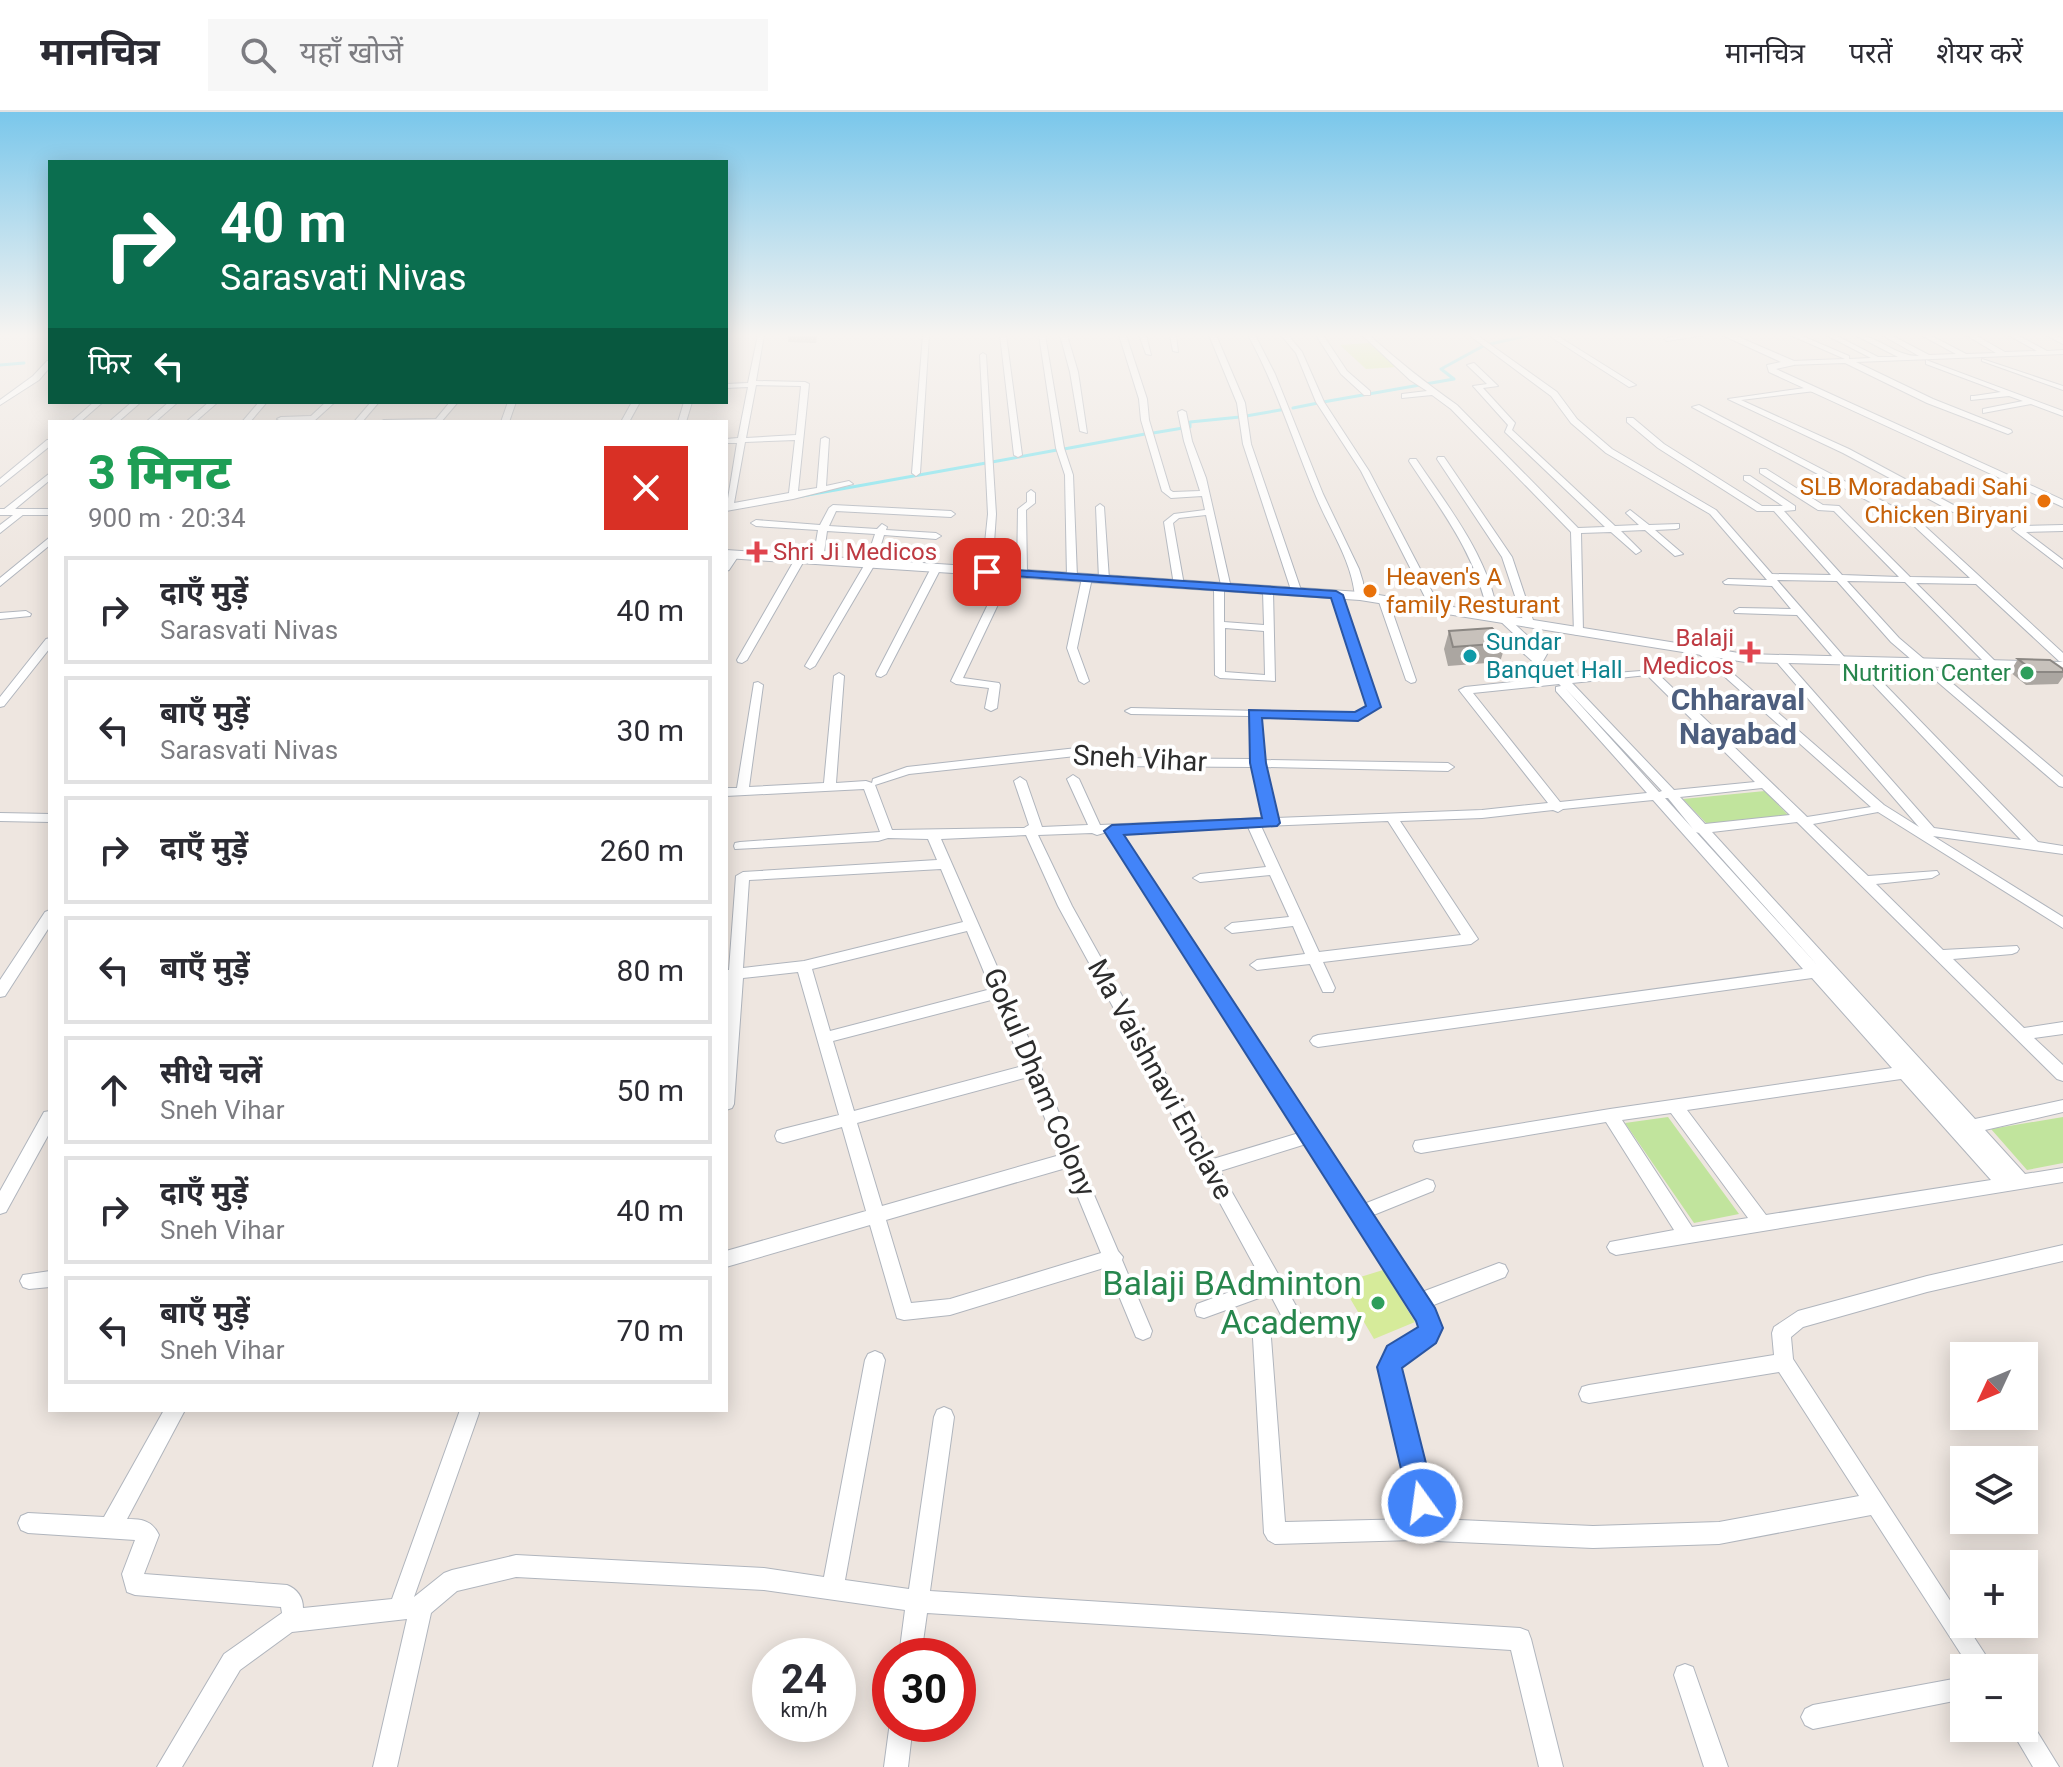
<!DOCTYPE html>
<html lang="hi">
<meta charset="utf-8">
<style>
body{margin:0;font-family:Roboto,"Noto Sans Devanagari",sans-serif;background:#f7f7f7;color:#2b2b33;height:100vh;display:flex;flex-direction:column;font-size:30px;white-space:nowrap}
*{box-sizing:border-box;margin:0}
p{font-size:26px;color:#7c7c81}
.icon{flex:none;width:44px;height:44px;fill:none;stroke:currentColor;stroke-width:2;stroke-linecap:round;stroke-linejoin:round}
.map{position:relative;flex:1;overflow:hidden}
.panel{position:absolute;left:48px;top:308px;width:680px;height:992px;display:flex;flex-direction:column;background:#fff;border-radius:0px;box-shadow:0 4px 20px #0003}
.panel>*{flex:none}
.guide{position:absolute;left:48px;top:48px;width:680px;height:244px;border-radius:0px;box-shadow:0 4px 20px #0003;background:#0b6e4f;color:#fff;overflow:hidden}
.needle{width:52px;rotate:226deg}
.fabs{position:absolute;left:1950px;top:1230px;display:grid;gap:16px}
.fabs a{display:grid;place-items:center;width:88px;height:88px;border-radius:0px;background:#fff;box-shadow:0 4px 20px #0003;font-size:40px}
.speed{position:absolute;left:752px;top:1526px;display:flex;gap:16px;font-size:40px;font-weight:700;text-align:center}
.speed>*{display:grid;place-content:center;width:104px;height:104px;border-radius:50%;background:#fff;box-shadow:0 4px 20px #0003;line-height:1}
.speed small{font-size:20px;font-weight:400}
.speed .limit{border:12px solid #d22;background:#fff;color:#111}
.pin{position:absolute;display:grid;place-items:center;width:68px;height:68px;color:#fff;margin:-34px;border-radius:16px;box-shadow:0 4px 12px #0006}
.me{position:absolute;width:88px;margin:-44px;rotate:346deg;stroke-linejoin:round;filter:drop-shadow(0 0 6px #0008)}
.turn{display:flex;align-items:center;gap:28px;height:168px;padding:0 40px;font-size:36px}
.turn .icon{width:104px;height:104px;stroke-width:2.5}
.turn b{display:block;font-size:56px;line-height:68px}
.then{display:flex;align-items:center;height:76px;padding:0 40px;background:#0003;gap:16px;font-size:30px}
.round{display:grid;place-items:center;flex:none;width:84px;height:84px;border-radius:0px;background:#f7f7f7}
.headline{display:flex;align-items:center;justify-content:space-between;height:136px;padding:0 40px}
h1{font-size:48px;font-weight:800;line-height:60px;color:#1e9e55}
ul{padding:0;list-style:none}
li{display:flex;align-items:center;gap:24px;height:108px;margin:0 16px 12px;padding:0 24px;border:4px solid #e1e1e2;border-radius:0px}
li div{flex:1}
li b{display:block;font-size:30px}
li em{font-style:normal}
header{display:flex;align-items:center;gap:48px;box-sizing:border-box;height:112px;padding:0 40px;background:#fff;border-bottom:2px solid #e1e1e2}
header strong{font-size:38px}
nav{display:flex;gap:44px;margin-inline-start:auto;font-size:28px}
.search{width:560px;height:72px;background:#f7f7f7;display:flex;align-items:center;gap:20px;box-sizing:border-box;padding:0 28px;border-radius:0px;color:#7c7c81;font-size:30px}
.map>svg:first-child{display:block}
</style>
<header>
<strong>मानचित्र</strong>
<div class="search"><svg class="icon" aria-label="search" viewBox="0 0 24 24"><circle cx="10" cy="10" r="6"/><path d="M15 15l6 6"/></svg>यहाँ खोजें</div>
<nav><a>मानचित्र</a><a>परतें</a><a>शेयर करें</a></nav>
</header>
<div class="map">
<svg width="2063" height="1655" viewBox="0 0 2063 1655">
<rect width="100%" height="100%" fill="#eee6e0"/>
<path fill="#c1e49d" d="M1765,679l23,24 -81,9 -24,-25z
M1668,1005l71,97 -45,9 -69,-100z
M2063,1005v46l-36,7 -36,-41z"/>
<path fill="#d6eb9a" d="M1369,231l28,24 -31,2 -26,-24z
M1383,1158l32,52 -41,17 -33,-56z"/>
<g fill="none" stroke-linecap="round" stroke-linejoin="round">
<path stroke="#75e3ef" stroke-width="3" d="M1490,232l40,-9
M0,253l24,-2
M1323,290l131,-23 -13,-10 44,-24
M1293,296l25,-5
M1246,304l40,-7
M1190,315v-5l50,-5
M1153,321l30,-5
M1064,337l81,-15
M992,350l65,-12
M802,384l184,-33"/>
<g stroke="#b0b5bd" stroke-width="2">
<path id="minor" d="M758,223h6l-8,46 49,1 4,2 -11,107 19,-3 4,-49 4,-2 4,2 -3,47 23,-5 4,3 -60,15 -67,12 11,-68h-11v-4l12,-1 10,-51 -22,1v-4l22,-1zM756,273l45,1 -5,49 -50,3zM795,328l-6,53 -55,10 11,-61z
M923,223h6l-9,138 -4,3 -4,-3z
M1000,223h6l16,120 -4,2 -4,-2z
M1039,223h6l19,113 9,27 4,102 -5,3 -5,-3 -2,-102 -9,-27z
M1060,223h7l11,37 9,61 -7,-2 -10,-59z
M1119,223h7l21,64 2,21 21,70 3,2 27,-1 -16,-50 -6,-29 4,-2 4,2 6,29 14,37 25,110 -7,2v32l40,3 -1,-34 5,-3 5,3 2,90 -55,-3 -5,-3 -1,-87 7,-3 -15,-70 -27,3 -6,5 11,62 -5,3 -5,-3 -10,-63 10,-8 31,-4 -3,-14 -31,2 -9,-7 -21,-71 -2,-21zM1225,516l39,3 1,44 -40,-3z
M1139,223h7l5,20 -5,-1z
M1170,223h6l2,17 -5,-1z
M1209,223h7l29,68 6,41 51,149 -2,2 -8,-2 -49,-149 -6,-41z
M1248,223h7l20,39 48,120 36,75 4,13v16l-8,-2c-4,-38 -26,-67 -40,-102 -22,-53 -39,-108 -67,-159z
M1281,223h7l14,17 22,50 45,69 70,134 -1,2 -9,-2 -68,-134 -45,-69 -20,-49z
M1316,223h7l24,36 23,20v4h-6l-23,-21z
M1362,223h7c29,26 58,49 88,70l121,123 27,-1 -100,-95 3,-7 -35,-39 14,-2 -20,-19 7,-2 24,23 -15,2 32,35 -3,7 103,96 24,-1 -13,-12 4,-3 19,15 30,-1v4l-3,1 -21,1 28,24 -8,2 -30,-26 -24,1 20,20 -5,3 -25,-22 -30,1 2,99 -5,3 -4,-1 -3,-102 -120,-123 -19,-14 -30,3v-4l25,-3 -17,-11z
M1469,223h8l80,57 20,27 35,30 104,61 56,64 59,1 -57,-64h-17l-99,-63 -31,-26v-4h6l31,26 98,62h21l-39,-26v-4h6l45,30v4l-11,1 58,64 57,2 -65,-66 -16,-1 -58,-37v-4h6l57,36 16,1 71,71 60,1 -71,-66 -12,-1 -195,-104 7,-2 193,101 12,1 159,146v9l-4,-1 -83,-77 -60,-1 80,79 1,2 -5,3 -4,-1 -83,-84 -58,-1 52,57 164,139v10l-4,-1 -168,-144 -54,-61 -60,-1 69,79v4h-8l-41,-48 -62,-2 -1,-2 5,-3 52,1 -19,-23 -47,-2 -2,-2 5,-3 39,1 -57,-66 -104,-61 -35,-30 -20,-27z
M1548,223h8l80,50 -7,2z
M1680,223h24l-37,6 -3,-2z
M1790,223h10l49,21v3l22,-1 -45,-23h9l43,22h20l-43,-22c23,0 41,22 64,21l-37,-21h9l38,20 27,-1 -35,-19h9l36,19 30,-1 -30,-18h9l30,17 32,-1 -29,-16h9l30,16 16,-1v4l-207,8 77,37 78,31 1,2 -4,2 -81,-31 -82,-40 -57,2 3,-4 54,-2z
M2046,223h9l8,4v5z
M983,241l3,2 10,159 -4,58 -5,3 -5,-3 6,-58 -8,-159z
M1982,247l81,27v4l-81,-29z
M1926,248l137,51v5l-32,-12 -48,9v-4l40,-8 -14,-5 -38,4v-4h3l27,-4 -75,-28z
M47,249h3v6l-11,13 -39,25v-5l33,-24z
M1812,275h3v4l-74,9 108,49 110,59v4h-6l-110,-59 -115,-54z
M94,290h9l-23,20h-9z
M132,290h9l-23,20h-9z
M169,290h9l-23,20h-9z
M209,290h9l-23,20h-9z
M259,290h8l-17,20h-8z
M326,290h9l-22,20 -32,-1 -4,-2 4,-2 30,-1z
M371,290h8l-17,20h-8z
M450,290h8l-17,20h-61l4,-2 52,-1z
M508,290h8l-7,20h-8z
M632,290h8l-11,20h-8z
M684,290h8l-6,20h-8z
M47,328h3v6l-50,40v-7z
M1438,345h6l68,100 22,66 -1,2 -9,-2 -22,-66 -65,-98z
M1410,347h6c33,49 72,97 82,156h7l42,39 -4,7 20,16 91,-7 150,144 3,3 64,-10 -173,-154 5,-3 4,1 177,154 35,22 -145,-168 5,-3 4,1 151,171 87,12 -170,-179 5,-3 4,1 178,183 25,4v8l-130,-18 130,81v11l-185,-116 -65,12 55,52 69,-5 2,3 -7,4 -56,6 67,66 74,-4 2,3 -2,3 -5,2 -59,5 71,69 39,-6v12l-29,4 29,27v16l-6,-2 -260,-257 -85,10 263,287 88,-19v12l-78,18 40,44 38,-6v14l-447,73 -6,-3 -3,-5 3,-5 64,-12 -68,-108 -185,31 -6,-2 -2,-5 2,-5 195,-32 282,-41 -80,-90 -494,69 -5,-2 -3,-4 3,-4 5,-2 485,-66 -150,-169 -90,9 -5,3 -5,-2 -71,8 -82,3 78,118 -7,5 -148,18 12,26 -2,4h-10l-13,-28 -53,6 -7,-5 7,-5 48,-6 -12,-28 -61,7 -7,-5 7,-5 57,-6 -19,-42 -70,7 -7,-4 7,-4 66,-7 -18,-40 -129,5 245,372 63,-25 6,2 2,5 -2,5 -62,25 51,76 77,-29 6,2 3,6 -3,6 -74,29 9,22c-9,19 -29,23 -41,39l38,152 156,7 126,-4 140,-26 -80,-124 -190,31 -7,-2 -3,-7 3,-7 7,-2 185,-30 -2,-22 2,-6 24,-16 129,-35 136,-31v16l-136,31 -124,35 -12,10 2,22 201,309h-24l-99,-153 -152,29 -126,4 -179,-8 -139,4 -7,-4 -4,-7 -11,-195 2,-6 7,-3 7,3 2,6 14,184 130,-3 -36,-152 11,-19 30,-20 -1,-8 -113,-176 -86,27 84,149 2,6 -2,6 -7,3 -7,-3 -20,-38 -66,24 -7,-2 -2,-6 2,-6 65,-24 -204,-374 -32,-71 -85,4 101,230 -1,2 77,180 5,6 -1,3 30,71 -2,6 -7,3 -7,-3 -29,-70 -157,48 -46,5 -7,-2 -27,-93 -144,42v-16l140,-40 -24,-84 -59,16 -6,-2 -2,-5 2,-5 6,-2 56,-14 -41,-143 -55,6 -9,126 -2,4 -6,2 2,-130h-2v-10h3l7,-94 7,-4 194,-12 -9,-21 -40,-1 -10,3 -143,8 -1,-3 1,-3 5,-1 140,-10 -16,-43 -138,7v-8h11l17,-105 4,-1 5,3 -14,102 75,-4 10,-107 5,-3 5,3 -8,107 30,-2 6,2 1,-4 34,-12 179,-20 27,11 139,1 -3,-43 -118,-2 -6,-3 6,-3 225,5 12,-7 -37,-111 5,-3 5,3 39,112 -22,12 -98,-2 4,43 184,3 6,4 -6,4 -183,-4 11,51 206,-8 66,-7 -89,-113 6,-3 86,-9 -39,-35 -1,-2 4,-6 -18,-17 -4,1 -5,-3c-10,-59 -47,-106 -79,-155zM1647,563l108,107 -81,8 -102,-107zM1559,572l2,2 -5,1v4l91,102 -87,9 -87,-109zM1565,576l97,103 -3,1zM1085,643l26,11 142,1 11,51 -164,7 -21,-46 -6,-4 -6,4 21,46 -46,2 -16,-46 -6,-4 -6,4 15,44 -5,3 -132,2 -17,-45 34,-11zM1762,676l28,27 -85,9 -25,-27zM1665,686h3l25,31zM1388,709l73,114 -142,17 -58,-126zM1107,720l192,301 -86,26 -141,-253 -34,-71 54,-2 5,2zM1696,720l3,1 120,134zM941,757l22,53 -159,39 -61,7 6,-88zM967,819l24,58 -161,42 -18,-62zM995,887l28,67 -169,45 -21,-70zM1028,965l32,78 -178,51 -25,-83zM1901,967l90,101 -225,35 -79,-105zM1671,1001l77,105 -56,9 -70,-107zM1066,1056l35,85 -151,46 -39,4 -25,-83z
M50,361v7l-41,34h-6v-4z
M1031,378l4,3v10l-9,7 1,64 -5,3 -5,-3 1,-65 9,-7v-9z
M1100,392l4,3 5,72 -5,3 -5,-3 -3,-72z
M833,393l118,6 4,3 -4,3 -115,-6 -7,15 48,3 5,-5 5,3 -1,3 50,3 5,3 -5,3 -52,-4 -9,29 -60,102 -5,3 -5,-3 60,-102 10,-30 -48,-3 -4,29 -5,3 -5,-3 5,-30 -62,-4 -5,-3 5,-3 64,5 9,-17z
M21,397l4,3 -1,2 -24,19v-8z
M2063,413v6l-37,1 37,28v8l-51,-39 5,-3z
M50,425v8l-50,41v-8z
M734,440l5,3 -10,15 -3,1v-11l5,-7z
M800,444l5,3 -58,101 -5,3 -4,-1 -1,-2 58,-101z
M936,453l5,3 -55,106 -5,3 -4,-1 -1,-2 55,-106z
M1008,458l5,3 -50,105 36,5 1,2 -3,23 -6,3 -6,-3 4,-20 -33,-4 -5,-3 52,-108z
M1087,463l5,3 -15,70 12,33 -5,3 -5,-3 -12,-33 15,-70z
M1383,484l5,3 28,81 -1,2 -4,1 -5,-3 -28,-81z
M26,499l5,3 -1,2 -30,3v-6z
M50,526v10l-46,58 -4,1v-10l46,-58z
M0,701l50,1v8l-50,-1z
M50,798v16l-45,70 -5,1v-17l45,-68z
M50,999v21l-44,80 -6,2v-23l44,-79z
M50,1159v16l-21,2 -6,-2 -3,-6 3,-6z
M875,1239l7,3 3,6 -40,220 64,9 25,-172 3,-7 7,-3 7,3 3,7 -24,174 590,37 8,3 3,8 32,128h-24l-28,-117 -584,-37 -6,43h-22l6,-46 -141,-20 -248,-13 -59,14 -26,22 -34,154h-24l34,-148 -115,13 -52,38 -58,97h-25l67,-113 58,-41 -1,-6 -146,-12 -8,-3 -5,-18 13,-34 -107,-7 -7,-3 -3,-7 3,-7 7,-3 76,4 60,-107h21l-58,109c14,0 25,1 32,16l-15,39 143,11c10,4 16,12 16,23l89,-9 68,-189h18l1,3 -65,184 30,-24 8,-3 64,-15 248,13 60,9 41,-217 3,-6z
M1685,1552l8,3 35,100h-24l-30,-92 3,-8z
M1964,1565v22l-151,30 -8,-4 -4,-8 4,-8 8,-4z
M2024,1605l6,3 29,47h-26l-23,-39h14z
M890,1610l23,2 -5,43h-24z"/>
</g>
<g stroke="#b0b5bd" stroke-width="2">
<path id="tertiary" d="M1722,223h12l60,26v4l-18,4 287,131v7l-294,-135 -2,-7 14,-3z
M0,397h50v6h-50z
M726,438l634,42 385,62 318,8v8l-318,-8 -385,-62 -634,-42z"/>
</g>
<use href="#minor" fill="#fff" fill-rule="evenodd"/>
<use href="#tertiary" fill="#fff" fill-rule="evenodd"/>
</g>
<path fill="#aba6a1" d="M788,223h29l-1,8 -28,-1z
M1449,519l57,12 -6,19 -52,4 -4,-17z
M2018,547l45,10v8l-5,7 -32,1 -16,-13z"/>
<path fill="#c7c1bb" stroke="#8b8783" stroke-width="2" d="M1492,516l14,15 -53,4 -4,-16z
M2018,547l32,1 13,9v3h-28z"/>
<linearGradient id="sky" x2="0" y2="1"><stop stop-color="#7ac7eb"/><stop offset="0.49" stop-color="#f7f4f1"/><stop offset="1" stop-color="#f7f4f1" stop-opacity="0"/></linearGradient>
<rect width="2063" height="455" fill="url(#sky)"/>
<path fill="#4284f9" stroke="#2b56a2" stroke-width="2" d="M987,456l349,23 7,4 38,112 -23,14 -96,-3 4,45 14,60 -3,3 -153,9 311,473 8,20 -7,15 -34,25 34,135 -4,10 -10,4 -9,-4 -4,-10 -32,-136 10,-21 31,-19 -2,-6 -312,-490 8,-6 150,-7 -12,-55 -1,-53 106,2 11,-6 -35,-108 -348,-24 -2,-2z"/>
<g fill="#e8710a" stroke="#fff" stroke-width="3">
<circle cx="2044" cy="389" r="8"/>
<circle cx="1370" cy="479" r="8"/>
</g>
<g fill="#e0444e" stroke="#fff" stroke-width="3">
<path d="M753 428h8v8h8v8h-8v8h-8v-8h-8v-8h8z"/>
<path d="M1746 528h8v8h8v8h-8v8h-8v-8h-8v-8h8z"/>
</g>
<circle fill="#0f9aa8" stroke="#fff" stroke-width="3" cx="1470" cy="544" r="8"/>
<g fill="#2e9e5b" stroke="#fff" stroke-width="3">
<circle cx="2027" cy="561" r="8"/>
<circle cx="1378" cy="1191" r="8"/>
</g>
<g text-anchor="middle" stroke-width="8" stroke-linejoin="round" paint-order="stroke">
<g font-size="24" fill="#c56008" stroke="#fff" text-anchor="end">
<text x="2028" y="383">SLB Moradabadi Sahi<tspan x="2028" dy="28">Chicken Biryani</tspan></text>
<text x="1386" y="473" text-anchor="start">Heaven's A<tspan x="1386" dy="28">family Resturant</tspan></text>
</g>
<g font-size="24" fill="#be3a42" stroke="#fff" text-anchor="start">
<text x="773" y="448">Shri Ji Medicos</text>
<text x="1734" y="534" text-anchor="end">Balaji<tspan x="1734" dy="28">Medicos</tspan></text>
</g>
<g font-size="24" fill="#0d838f" stroke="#fff" text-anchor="start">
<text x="1486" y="538">Sundar<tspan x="1486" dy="28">Banquet Hall</tspan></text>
</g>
<g font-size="24" fill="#27864d" stroke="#fff" text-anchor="end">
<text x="2011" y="569">Nutrition Center</text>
</g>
<g font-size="28" fill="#2d2d2d" stroke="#fff">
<text transform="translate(1140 646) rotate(3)" y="10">Sneh Vihar</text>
<text transform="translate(1161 967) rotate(61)" y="10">Ma Vaishnavi Enclave</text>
<text transform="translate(1040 970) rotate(67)" y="10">Gokul Dham Colony</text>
</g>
<g font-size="30" font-weight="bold" fill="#4d5e7e" stroke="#fff">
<text x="1738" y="598">Chharaval<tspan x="1738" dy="34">Nayabad</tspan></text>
</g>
<g font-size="34" fill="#27864d" stroke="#fff" text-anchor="end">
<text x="1362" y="1183">Balaji BAdminton<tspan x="1362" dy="39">Academy</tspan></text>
</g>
</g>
</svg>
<div class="fabs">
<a><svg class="needle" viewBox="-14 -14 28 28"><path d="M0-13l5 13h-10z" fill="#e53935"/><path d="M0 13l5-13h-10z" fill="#7c7c81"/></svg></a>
<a><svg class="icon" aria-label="layers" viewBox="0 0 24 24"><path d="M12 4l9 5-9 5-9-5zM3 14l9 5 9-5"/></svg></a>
<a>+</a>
<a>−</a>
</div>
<div class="speed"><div>24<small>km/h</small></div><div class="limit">30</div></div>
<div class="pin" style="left:987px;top:460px;background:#d93025"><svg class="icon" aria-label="arrive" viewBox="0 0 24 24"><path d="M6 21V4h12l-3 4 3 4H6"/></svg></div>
<svg class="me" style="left:1422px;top:1391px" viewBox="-20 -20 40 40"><circle r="17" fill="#4284f9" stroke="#fff" stroke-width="3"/><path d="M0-11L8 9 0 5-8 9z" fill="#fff"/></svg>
<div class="guide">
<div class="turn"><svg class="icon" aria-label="right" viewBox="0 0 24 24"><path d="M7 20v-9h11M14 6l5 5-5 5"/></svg><div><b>40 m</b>Sarasvati Nivas</div></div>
<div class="then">फिर<svg class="icon" aria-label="left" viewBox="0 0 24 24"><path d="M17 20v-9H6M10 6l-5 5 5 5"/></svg></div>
</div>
<section class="panel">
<div class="headline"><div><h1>3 मिनट</h1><p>900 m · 20:34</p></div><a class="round" style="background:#d93025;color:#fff"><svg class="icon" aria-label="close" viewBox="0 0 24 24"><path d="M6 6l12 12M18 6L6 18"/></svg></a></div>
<ul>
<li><svg class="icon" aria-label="right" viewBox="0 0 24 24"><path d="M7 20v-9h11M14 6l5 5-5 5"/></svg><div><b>दाएँ मुड़ें</b><p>Sarasvati Nivas</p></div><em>40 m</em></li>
<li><svg class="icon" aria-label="left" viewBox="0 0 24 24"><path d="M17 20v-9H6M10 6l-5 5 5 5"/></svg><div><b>बाएँ मुड़ें</b><p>Sarasvati Nivas</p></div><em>30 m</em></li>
<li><svg class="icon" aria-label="right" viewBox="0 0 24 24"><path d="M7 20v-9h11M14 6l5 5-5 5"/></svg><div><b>दाएँ मुड़ें</b></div><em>260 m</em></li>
<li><svg class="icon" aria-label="left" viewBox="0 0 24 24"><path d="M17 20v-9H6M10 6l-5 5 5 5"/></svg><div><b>बाएँ मुड़ें</b></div><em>80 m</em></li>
<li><svg class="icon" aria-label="ahead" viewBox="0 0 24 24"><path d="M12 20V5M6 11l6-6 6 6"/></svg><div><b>सीधे चलें</b><p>Sneh Vihar</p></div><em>50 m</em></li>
<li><svg class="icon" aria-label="right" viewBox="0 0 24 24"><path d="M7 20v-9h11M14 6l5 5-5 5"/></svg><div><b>दाएँ मुड़ें</b><p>Sneh Vihar</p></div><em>40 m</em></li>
<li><svg class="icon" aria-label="left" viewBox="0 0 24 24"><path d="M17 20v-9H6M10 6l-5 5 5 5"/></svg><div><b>बाएँ मुड़ें</b><p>Sneh Vihar</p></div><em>70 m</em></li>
</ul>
</section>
</div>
